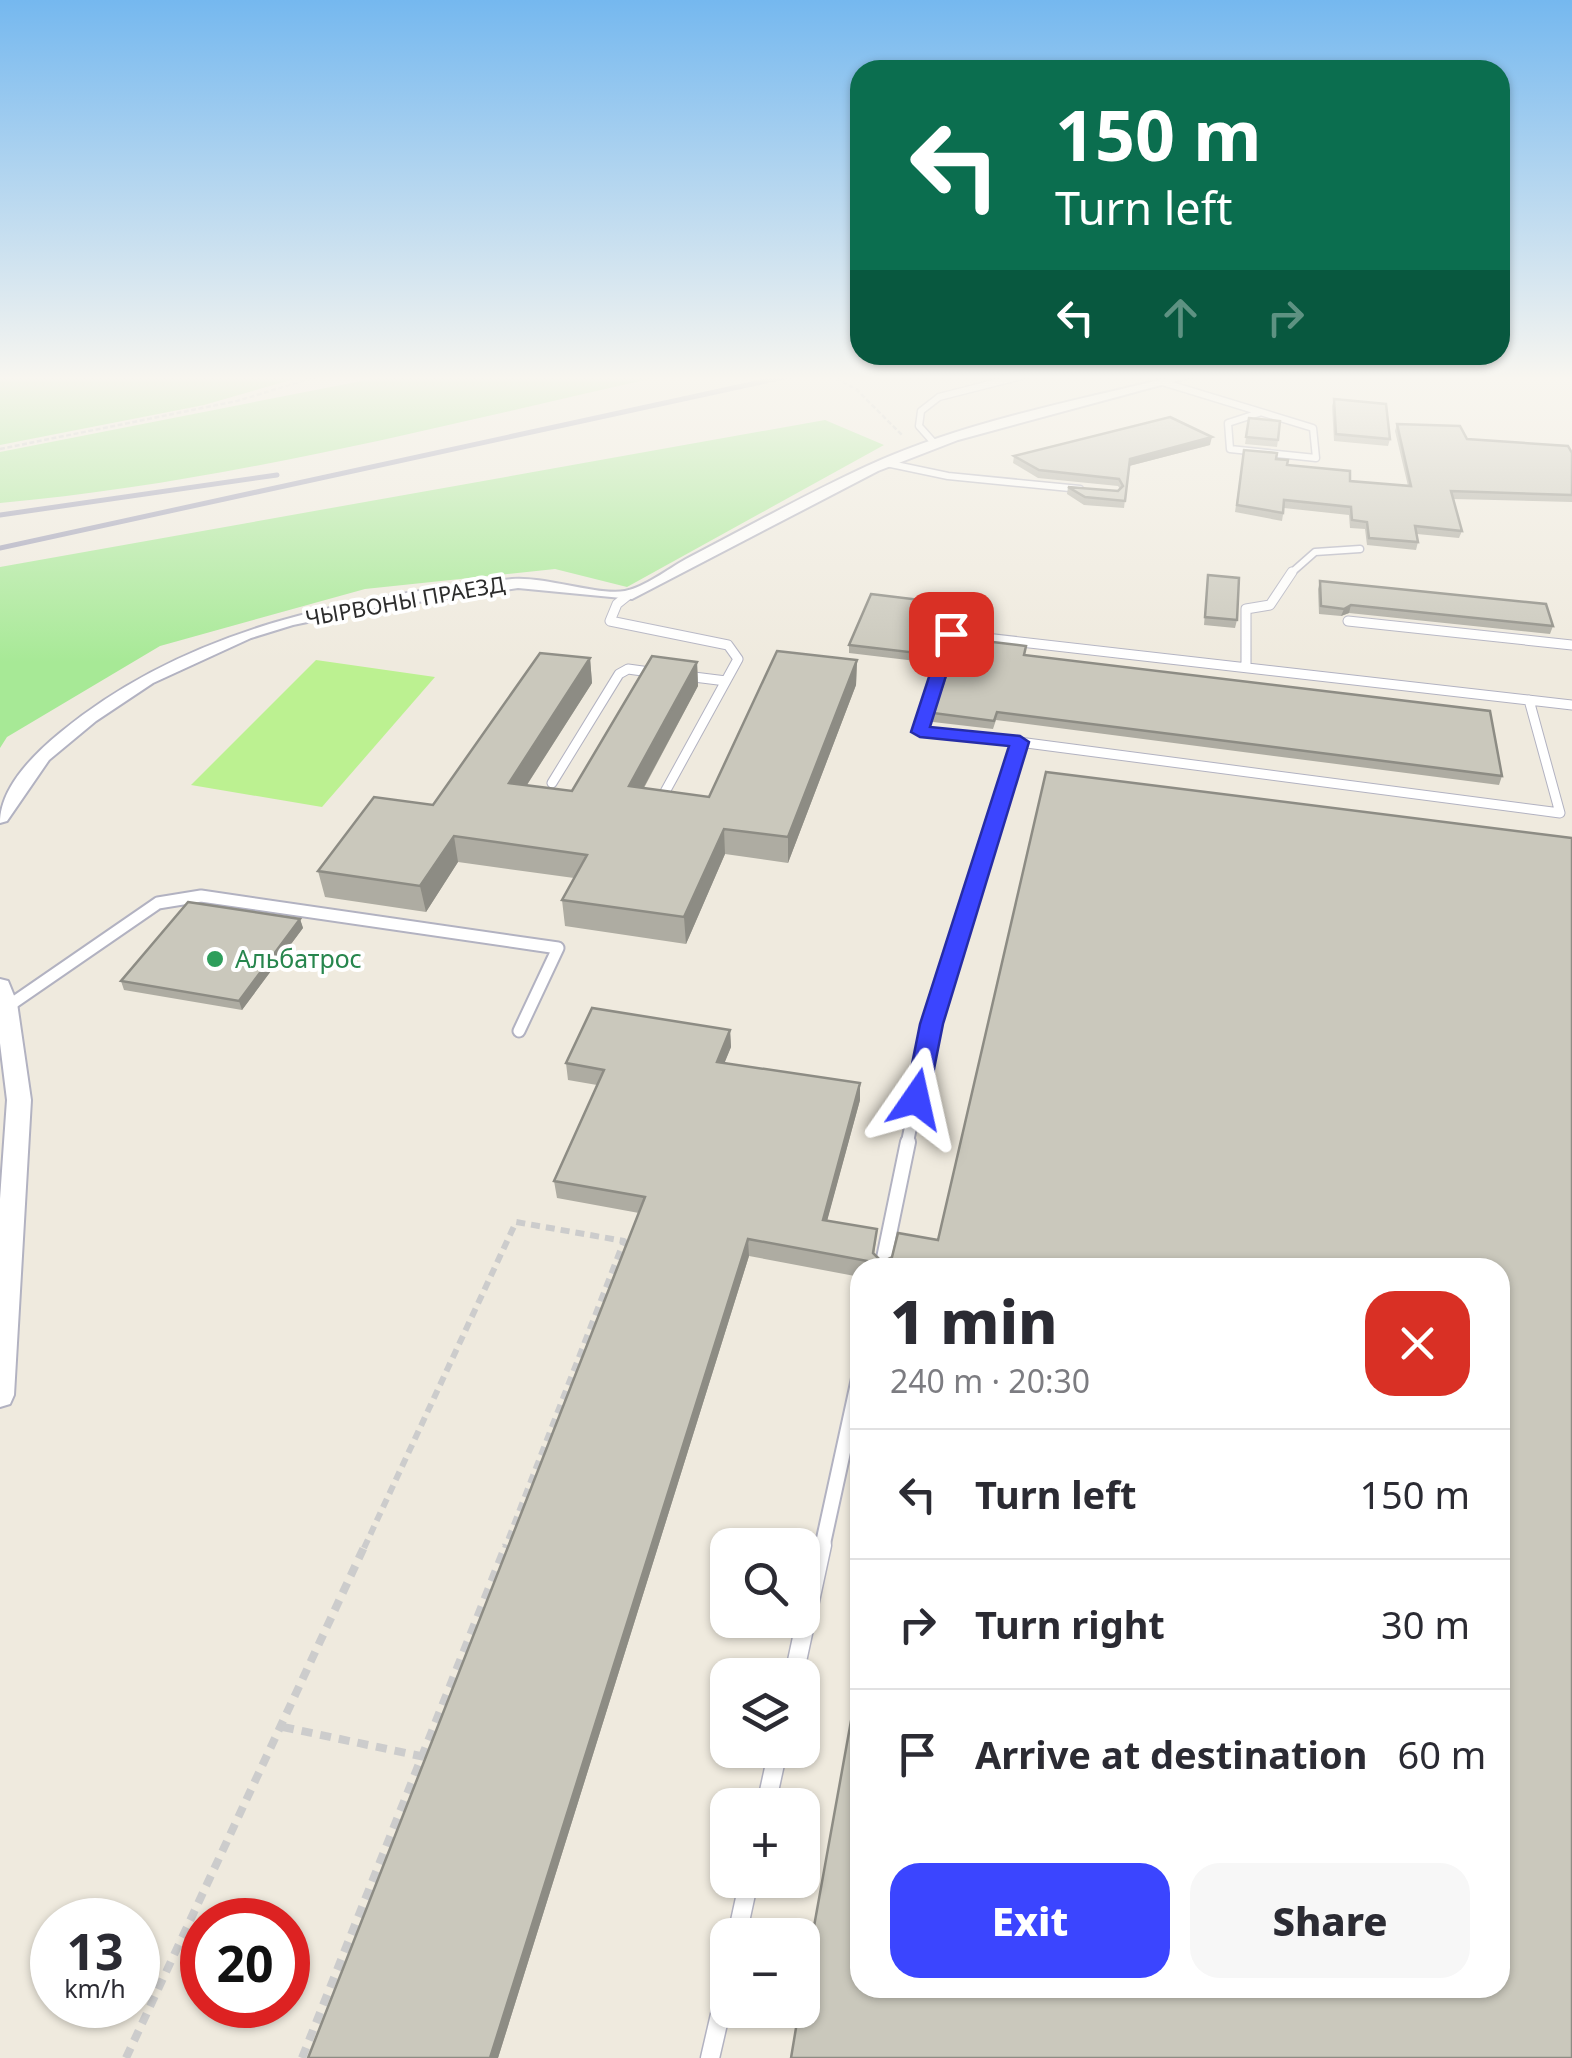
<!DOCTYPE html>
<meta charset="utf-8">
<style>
body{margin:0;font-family:"Noto Sans",sans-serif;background:#f7f7f7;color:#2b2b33;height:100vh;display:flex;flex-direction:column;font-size:38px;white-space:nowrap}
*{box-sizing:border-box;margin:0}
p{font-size:32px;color:#7c7c81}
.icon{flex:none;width:55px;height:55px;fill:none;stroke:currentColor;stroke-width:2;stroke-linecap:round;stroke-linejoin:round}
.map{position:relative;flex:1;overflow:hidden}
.panel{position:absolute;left:850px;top:1258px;width:660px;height:740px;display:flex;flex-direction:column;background:#fff;border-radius:30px;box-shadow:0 2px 8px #0004}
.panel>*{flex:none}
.banner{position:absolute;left:850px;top:60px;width:660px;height:305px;border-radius:30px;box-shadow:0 2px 8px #0004;background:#0b6e4f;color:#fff;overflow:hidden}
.buttons{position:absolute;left:710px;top:1528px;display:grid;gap:20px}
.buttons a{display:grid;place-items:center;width:110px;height:110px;border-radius:20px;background:#fff;box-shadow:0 2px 8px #0004;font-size:50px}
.speed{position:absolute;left:30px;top:1898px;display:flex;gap:20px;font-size:50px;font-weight:700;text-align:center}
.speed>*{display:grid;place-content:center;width:130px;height:130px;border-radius:50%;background:#fff;box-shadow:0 2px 8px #0004;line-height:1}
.speed small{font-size:25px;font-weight:400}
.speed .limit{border:15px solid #d22;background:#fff;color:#111}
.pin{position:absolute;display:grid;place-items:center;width:85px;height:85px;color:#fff;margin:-42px;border-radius:20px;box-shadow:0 5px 15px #0006}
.me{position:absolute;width:110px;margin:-55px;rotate:11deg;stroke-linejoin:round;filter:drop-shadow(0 0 8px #0008)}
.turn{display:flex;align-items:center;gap:35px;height:210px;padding:0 40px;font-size:45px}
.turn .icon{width:130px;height:130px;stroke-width:2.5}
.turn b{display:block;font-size:70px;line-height:85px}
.lanes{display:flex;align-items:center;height:95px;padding:0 40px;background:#0003;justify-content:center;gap:50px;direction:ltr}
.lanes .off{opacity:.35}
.round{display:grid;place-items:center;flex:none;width:105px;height:105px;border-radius:30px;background:#f7f7f7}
.summary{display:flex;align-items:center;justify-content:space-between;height:170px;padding:0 40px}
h1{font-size:60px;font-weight:800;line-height:75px}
.primary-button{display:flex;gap:20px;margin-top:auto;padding:20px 40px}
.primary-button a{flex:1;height:115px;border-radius:30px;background:#3b45ff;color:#fff;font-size:40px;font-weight:800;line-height:115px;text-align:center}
.primary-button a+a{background:#f7f7f7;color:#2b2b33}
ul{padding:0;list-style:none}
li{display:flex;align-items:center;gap:30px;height:130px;padding:0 40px;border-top:2px solid #e1e1e2}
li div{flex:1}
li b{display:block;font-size:38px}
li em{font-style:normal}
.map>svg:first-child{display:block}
</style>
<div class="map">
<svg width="1572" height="2058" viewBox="0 0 1572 2058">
<rect width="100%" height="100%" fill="#efeade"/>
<path fill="#a7e996" d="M0,375h308l-104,30 -204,40z
M392,375h275c-220,49 -442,108 -667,128v-51z
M825,420l59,25 -257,142 -72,-18 -190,20 -205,57 -153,91 -7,11v-181z"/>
<path fill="#bcf191" d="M316,660l119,17 -113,130 -131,-22z"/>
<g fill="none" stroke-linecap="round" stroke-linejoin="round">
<g stroke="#b2b2c1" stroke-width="9">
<path id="lane-far4" d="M1162,382l151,46 3,30 -86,-9 -2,-26 31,-10
M935,444l-16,-18 2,-15 18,-14 86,-22
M886,463l62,13 132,13
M1290,574l25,-22 45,-3"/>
</g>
<g stroke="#b2b2c1" stroke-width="11">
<path id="lane-far3" d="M627,596l-10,8 -7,17 118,24 10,14 -78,142
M1348,621l224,24
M1246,667v-58l24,-4 22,-33
M686,676l40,5
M1019,742l541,71 -31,-113
M552,783l67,-109 9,-5 29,4
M993,826l26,-84 -99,-11 31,-97 621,71"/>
</g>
<g stroke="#b2b2c1" stroke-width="15">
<path id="lane-far2" d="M7,1007l151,-104 43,-7 357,52 -39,83
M907,1144l25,-119 62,-202"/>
</g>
<g stroke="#b2b2c1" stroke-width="18">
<path id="lane-far1" d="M882,1268l26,-126
M822,1548l38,-174"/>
</g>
<g stroke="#b2b2c1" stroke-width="21">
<path id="lane" d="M794,1675l28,-130
M766,1805l12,-55
M737,1935l12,-55
M710,2058l18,-78"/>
</g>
<g stroke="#b2b2c1" stroke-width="4">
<path id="street" d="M1180,375h18l-240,65 -80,31 -246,128 -114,-11 -143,20 -82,17 -42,13 -98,45 -57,38 -47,39 -42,61 -7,2c0,-36 34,-69 61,-91 128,-105 291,-136 451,-153 32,-3 87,17 113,12 20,-4 43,-22 61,-32 60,-31 120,-65 181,-93 98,-45 209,-65 313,-91z
M0,979l8,2 9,22 14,97 -17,295 -4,9 -10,3v-208l7,-99 -7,-57z"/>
</g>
<path stroke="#ccc" stroke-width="2.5" stroke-dasharray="5 2.5" stroke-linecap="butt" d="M829,375l27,14 46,46
M0,449l237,-48 85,-26"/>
<path stroke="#ccc" stroke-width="6" stroke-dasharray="9 6" stroke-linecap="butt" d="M364,1548l152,-326 108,19 -119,307"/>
<path stroke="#ccc" stroke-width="8" stroke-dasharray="11 8" stroke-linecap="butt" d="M283,1727l142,30
M126,2058l239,-513
M302,2058l204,-513"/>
<use href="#lane-far4" stroke="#fff" stroke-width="6"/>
<use href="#lane-far3" stroke="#fff" stroke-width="9"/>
<use href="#lane-far2" stroke="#fff" stroke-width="11"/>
<use href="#lane-far1" stroke="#fff" stroke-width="14"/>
<use href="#lane" stroke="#fff" stroke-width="18"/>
<use href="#street" fill="#fff" fill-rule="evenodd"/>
<path stroke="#a0a0b8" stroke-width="5" d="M0,515l277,-40
M0,548l793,-173"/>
</g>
<path fill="#aeaca2" d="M1334,399l56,40 -2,7 -54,-5 -2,-35z
M1249,418l29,22 -1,7 -32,-3z
M1397,424l70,15 105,14v49l-119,-3 9,32 -3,7 -42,-4 1,8 -2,8 -49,-5 -2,-16 -15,-1 -1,-13 -65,-7 -2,13 -47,-9 9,-62 32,9 11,6 63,16 58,5 -13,-55z
M1210,445l-81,21 -5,42 -40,-3 -17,-11 1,-7 50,4 2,-2 -2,-3 -80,-8 -25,-15 1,-7z
M1208,575l29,45 -2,8 -31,-3z
M1320,581l233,45 -3,8 -201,-21 -8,3 -22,-2 -1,-25z
M937,610l-7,18 12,2 -1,8 -8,25 -84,-10v-8z
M1025,655l477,121 -3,9 -503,-65 -3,9 -60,-7v-9z
M590,658l2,25 -65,102 45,6 125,-129 1,24 -54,102 65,9 148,-137 -1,25 -68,178 -63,-9 -39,90 -121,-18 -3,-26 12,-22 -116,-16 -32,50 -101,-15 -7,-26 115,-66z
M300,919l3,9 -61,82 -118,-20 -3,-9z
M730,1030l1,17 -7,16 136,20v17l-33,120 50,9 -3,26 8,7 56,-22 562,28h-640v9l-111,-21 -251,802h-190l331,-845 -82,-15 -3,-17 43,-96 -29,-5 -2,-17z"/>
<path fill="#8d8c84" d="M1212,437l-2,8 -81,21 1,-7z
M1351,605l-2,8 -8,3 3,-7z
M590,658l2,25 -80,125 -3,-25z
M857,660l-1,25 -68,178v-26z
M697,662l1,24 -67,125 -2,-25z
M724,829l1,25 -39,90 -2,-27z
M454,836l4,26 -32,50 -6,-26z
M300,919l3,9 -61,82 -3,-9z
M730,1030l1,17 -13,32 -1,-17z
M860,1083v17l-37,136v-16z
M748,1239l1,17 -251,802h-8z"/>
<path fill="#cac8bc" stroke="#8d8c84" stroke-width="2.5" d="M1334,399l52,5 4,35 -54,-5z
M1170,417l42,20 -82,22 -5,42 -40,-4 -17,-10 50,4 5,-5 -4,-7 -80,-9 -25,-14z
M1249,418l31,3 -2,19 -32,-3z
M1397,424l63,2 7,13 101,7 4,7v42l-121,-4 11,40 -47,-5 3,16 -49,-4 -2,-16 -15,-2 -1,-13 -67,-7 -1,13 -46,-8 7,-55 33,3 -1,6 12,1 -1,5 63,6v10l61,5z
M1208,575l31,3 -2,42 -32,-3z
M1320,581l226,23 7,22 -202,-21 -7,4 -23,-3z
M871,594l66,8 -9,26 14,2 -8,25 -85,-10z
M959,638l67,8 -2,9 466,56 12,65 -505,-64 -3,9 -61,-8z
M777,651l80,9 -69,177 -64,-8 -40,88 -122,-17 25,-45 -133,-19 -34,50 -102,-15 56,-74 59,8 107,-152 50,5 -81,125 63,8 80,-135 45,6 -68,124 80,11z
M1046,772l526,66v1220h-781l8,-48h3v-17l58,-322v317h640v-720h-595l-157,-29 -258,819h-182l337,-861 -91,-16 50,-111 -38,-7 26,-55 138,22 -13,32 143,21 -37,137 54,9 -4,24 9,9 10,-5 6,-24 40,7z
M188,902l112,17 -61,82 -118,-20z"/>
<linearGradient id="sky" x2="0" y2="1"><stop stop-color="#75b8ef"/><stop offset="0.57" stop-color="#f8f6f0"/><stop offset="1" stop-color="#f8f6f0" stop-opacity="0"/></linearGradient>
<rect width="1572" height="663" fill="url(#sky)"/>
<path fill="#3b45ff" stroke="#262da6" stroke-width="2.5" d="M951,629l8,5 -29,93 90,9 9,6 -86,282 -15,75 -12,9 -11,-9 15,-75 89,-278 -89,-9 -9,-5 32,-98z"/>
<circle fill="#2e9e5b" stroke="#fff" stroke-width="4" cx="215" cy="959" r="10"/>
<g text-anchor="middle" stroke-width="8" stroke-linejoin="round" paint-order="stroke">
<g font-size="22" fill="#2c2c2c" stroke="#fff">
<text transform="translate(405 601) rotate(-10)" y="8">ЧЫРВОНЫ ПРАЕЗД</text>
</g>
<g font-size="25" fill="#27864d" stroke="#fff" text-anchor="start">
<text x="235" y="968">Альбатрос</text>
</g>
</g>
</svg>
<div class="buttons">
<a><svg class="icon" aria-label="search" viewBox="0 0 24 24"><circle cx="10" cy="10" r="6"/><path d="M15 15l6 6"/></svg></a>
<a><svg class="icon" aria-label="layers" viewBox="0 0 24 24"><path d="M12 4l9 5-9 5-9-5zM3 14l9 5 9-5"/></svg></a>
<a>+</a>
<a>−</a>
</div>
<div class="speed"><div>13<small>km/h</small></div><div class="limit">20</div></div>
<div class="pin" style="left:951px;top:634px;background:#d93025"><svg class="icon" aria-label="arrive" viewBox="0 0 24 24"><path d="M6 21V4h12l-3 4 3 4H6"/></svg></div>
<svg class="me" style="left:916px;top:1099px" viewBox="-20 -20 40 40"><path d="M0-17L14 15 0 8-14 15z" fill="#3b45ff" stroke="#fff" stroke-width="4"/></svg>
<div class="banner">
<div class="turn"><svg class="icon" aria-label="left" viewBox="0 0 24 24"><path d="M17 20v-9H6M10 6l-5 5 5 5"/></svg><div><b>150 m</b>Turn left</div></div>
<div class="lanes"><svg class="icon" aria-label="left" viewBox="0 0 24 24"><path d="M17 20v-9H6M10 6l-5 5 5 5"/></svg><svg class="icon off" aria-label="ahead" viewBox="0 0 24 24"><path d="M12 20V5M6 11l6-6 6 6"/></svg><svg class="icon off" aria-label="right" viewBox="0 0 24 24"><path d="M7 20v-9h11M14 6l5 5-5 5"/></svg></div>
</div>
<section class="panel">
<div class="summary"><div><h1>1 min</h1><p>240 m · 20:30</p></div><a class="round" style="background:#d93025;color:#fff"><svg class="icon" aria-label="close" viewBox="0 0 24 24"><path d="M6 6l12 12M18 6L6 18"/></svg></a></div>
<ul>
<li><svg class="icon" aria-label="left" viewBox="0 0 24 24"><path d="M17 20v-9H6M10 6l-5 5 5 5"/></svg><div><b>Turn left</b></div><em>150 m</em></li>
<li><svg class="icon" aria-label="right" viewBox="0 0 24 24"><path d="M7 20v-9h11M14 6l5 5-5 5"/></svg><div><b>Turn right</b></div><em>30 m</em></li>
<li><svg class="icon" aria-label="arrive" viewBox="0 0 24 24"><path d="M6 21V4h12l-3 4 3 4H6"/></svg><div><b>Arrive at destination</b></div><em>60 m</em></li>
</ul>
<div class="primary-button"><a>Exit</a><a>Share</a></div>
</section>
</div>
